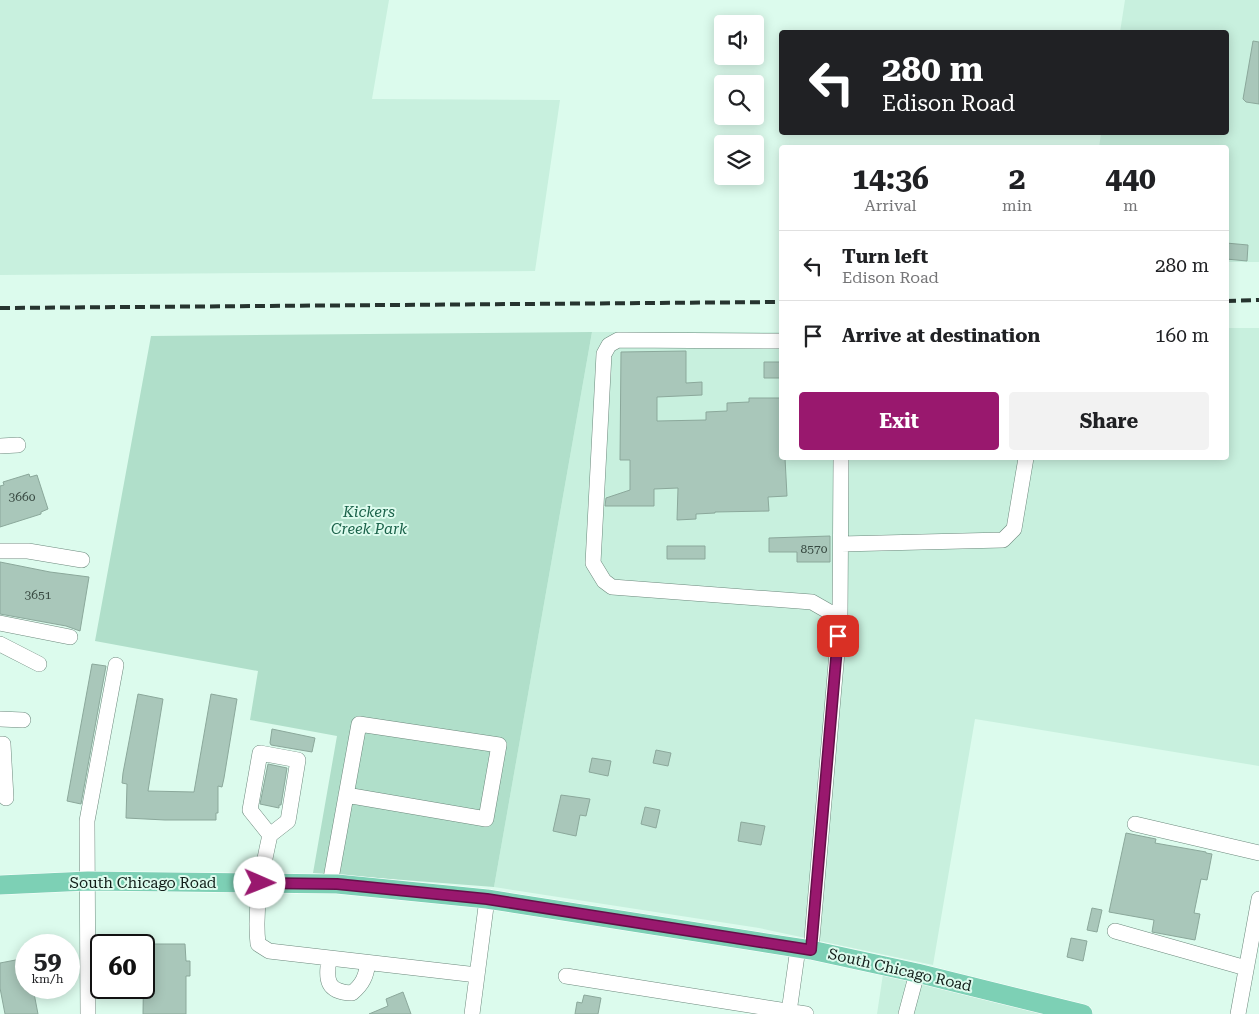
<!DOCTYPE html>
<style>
body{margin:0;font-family:"Roboto Serif",serif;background:#f2f2f2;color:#202124;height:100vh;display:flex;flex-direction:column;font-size:19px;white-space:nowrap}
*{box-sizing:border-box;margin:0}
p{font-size:16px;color:#757577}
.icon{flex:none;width:28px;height:28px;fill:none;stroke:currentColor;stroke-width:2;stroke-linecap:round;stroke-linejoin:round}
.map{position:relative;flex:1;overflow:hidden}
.sheet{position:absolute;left:779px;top:145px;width:450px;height:315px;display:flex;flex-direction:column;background:#fff;border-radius:5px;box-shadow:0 2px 12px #0003}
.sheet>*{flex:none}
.hud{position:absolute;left:779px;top:30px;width:450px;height:105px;border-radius:5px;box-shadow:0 2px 12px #0003;background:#202124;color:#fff;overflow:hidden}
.controls{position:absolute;left:714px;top:15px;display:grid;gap:10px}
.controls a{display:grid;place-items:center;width:50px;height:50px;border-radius:5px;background:#fff;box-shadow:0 2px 12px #0003;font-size:25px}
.speed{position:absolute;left:15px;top:934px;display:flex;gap:10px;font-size:25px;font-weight:700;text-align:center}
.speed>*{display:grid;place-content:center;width:65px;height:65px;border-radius:50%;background:#fff;box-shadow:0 2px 12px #0003;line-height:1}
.speed small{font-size:12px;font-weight:400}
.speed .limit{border:2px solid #111;border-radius:8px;background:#fff;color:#111}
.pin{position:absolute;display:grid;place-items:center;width:42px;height:42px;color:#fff;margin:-21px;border-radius:10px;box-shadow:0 2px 8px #0006}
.me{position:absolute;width:55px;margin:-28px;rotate:91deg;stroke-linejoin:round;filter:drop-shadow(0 0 4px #0008)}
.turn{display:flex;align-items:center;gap:18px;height:105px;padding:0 20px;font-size:22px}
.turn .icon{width:65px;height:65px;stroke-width:2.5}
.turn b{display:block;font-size:35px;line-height:42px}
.eta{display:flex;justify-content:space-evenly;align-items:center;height:85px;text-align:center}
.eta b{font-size:30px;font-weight:700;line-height:35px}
.action{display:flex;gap:10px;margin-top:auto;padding:10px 20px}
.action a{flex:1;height:58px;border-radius:5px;background:#99186e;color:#fff;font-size:20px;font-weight:700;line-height:58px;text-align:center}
.action a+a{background:#f2f2f2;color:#202124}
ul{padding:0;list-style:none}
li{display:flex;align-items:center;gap:15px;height:70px;padding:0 20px;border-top:1px solid #e0e0e0}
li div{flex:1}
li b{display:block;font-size:19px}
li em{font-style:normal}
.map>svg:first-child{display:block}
</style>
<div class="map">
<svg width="1259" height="1014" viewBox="0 0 1259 1014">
<rect width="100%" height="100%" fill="#dcfbed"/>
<path fill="#c8f0de" d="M0,0h389l-17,99 188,1 -25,171 -535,4z
M1125,0h134v262h-33v-114h-127l2,-15 125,-1v-100h-106z
M1226,328h33v438l-284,-47 -42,246 -174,-37 -265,-41 98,-555h189v126h445z
M883,974l66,14 95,26h-167z"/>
<path fill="#b0dfca" d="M592,332l-98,555 -181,-14 24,-137 -87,-16 8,-49 -163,-30 56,-305z"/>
<path fill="#a9c7ba" stroke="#8ba89b" d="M1253,41l6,1v62l-13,-2 -3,-3z
M1226,243l22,2 -1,16 -21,-2z
M686,351v32l16,-1v13l-45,2v24l49,-1v-8l21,-1v-8l22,-1v-4h32v60h4l2,38 -19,1 1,14 -54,1v1l-19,1v5l-19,1 1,-32 -24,1v17h-49l1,-8 24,-8v-30h-10l1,-108z
M764,362h17v16h-17z
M29,474l1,3 7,-2 11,34 -7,3v2l-41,13v-41l4,-1 -1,-3z
M830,536v26h-33v-10h-28v-14z
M667,546h38v13h-38z
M0,562l50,10 39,5 -9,54 -14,-5 -66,-12z
M92,664l14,2 -25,138 -14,-3z
M138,694l25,5 -15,92 46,1 17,-98 26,5 -13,79 -2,9 -4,-1v27h-2v7h-51l-39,-2 1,-34 -5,-1 1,-10z
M272,729l43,9 -3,14 -41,-7 -1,-2z
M656,750l15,3 -3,13 -15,-3z
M592,758l19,3 -3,15 -19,-4z
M268,764l19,4 -6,37h-2v3l-19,-4z
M561,795l29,4 -4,17 -6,-1 -4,21 -23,-5z
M645,807l15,3 -4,18 -15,-4z
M741,822l24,4 -4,19 -23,-4z
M1126,833l30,6 -1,4 51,9v1l6,1 -5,26 -6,-1 -7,34 6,1 -5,26 -43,-8 2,-12 -45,-8z
M1092,908l10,2 -5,22 -10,-2z
M1071,938l16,3 -4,20 -16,-4z
M144,944h41l1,17h4v15h-4v38h-43z
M26,958v30h7l5,26h-33l-5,-26v-25z
M403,992l8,22h-42l19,-8 -2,-7z
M584,995l17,3 -3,16h-23l2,-12 5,1z"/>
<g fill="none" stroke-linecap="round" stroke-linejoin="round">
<g stroke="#6d897d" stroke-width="16">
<path id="minor" d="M781,341l-163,-1 -9,5 -5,9 -11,209 11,18 8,6 200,15 28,16
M0,446l18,-1
M841,544l162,-4 11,-11 12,-71
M0,551h28l54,9
M0,623l70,14
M0,644l39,20
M0,719l23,1
M0,744h3l3,54
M1135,824l124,29
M270,835l18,-14 10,-61 -38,-7 -10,57 20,25c-8,36 -16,72 -12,109l11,7 208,24
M330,884l29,-160 140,21 -13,74 -140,-24
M1115,931l131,37
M811,950l29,-332 1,-160
M329,958c-3,22 -3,34 23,35 11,-9 14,-17 16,-30
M566,976l240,38
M789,1012l9,-64
M88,1014l-1,-193 29,-156
M472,1014l15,-115
M906,1014l11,-41
M1238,1014l21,-115"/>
</g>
<g stroke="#fff" stroke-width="20">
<path id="major" d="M0,885l88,-4 249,3 150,15 324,51 106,23 166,41"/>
</g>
<use href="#minor" stroke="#fff" stroke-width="15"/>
<use href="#major" stroke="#7dd0b5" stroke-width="19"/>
<path stroke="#26342f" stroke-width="4" stroke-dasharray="10 5" stroke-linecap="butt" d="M1226,301l33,-1
M0,308l781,-6"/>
</g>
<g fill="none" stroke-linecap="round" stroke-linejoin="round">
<g stroke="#631048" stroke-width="12">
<path id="route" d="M260,883l77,1 150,15 324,51 27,-314"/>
</g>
<use href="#route" stroke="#99186e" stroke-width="9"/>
</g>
<g text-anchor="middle" stroke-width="4" stroke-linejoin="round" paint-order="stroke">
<g font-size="12" fill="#374840">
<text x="22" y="501">3660</text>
<text x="814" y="553">8570</text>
<text x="38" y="599">3651</text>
</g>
<g font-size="15" font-style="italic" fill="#1b624a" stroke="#dcfbed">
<text x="369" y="517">Kickers<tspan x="369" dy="17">Creek Park</tspan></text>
</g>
<g font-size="15" fill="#111d18" stroke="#dcfbed">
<text x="143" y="888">South Chicago Road</text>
<text transform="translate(900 970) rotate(13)" y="5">South Chicago Road</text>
</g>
</g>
</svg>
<div class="controls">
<a><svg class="icon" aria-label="sound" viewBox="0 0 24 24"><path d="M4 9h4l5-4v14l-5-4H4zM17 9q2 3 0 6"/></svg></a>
<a><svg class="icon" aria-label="search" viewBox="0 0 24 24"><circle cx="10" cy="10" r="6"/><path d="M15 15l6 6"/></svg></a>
<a><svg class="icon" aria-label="layers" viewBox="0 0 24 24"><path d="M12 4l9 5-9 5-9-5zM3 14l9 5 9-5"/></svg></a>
</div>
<div class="speed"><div>59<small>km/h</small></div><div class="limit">60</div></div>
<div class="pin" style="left:838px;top:636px;background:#d93025"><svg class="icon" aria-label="arrive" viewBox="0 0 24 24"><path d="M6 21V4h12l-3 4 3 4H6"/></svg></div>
<svg class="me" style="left:260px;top:883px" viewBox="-20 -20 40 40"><circle r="19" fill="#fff"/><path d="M0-13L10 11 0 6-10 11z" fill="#99186e"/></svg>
<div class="hud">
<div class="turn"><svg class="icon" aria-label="left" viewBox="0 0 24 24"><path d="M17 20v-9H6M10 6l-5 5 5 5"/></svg><div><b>280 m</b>Edison Road</div></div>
</div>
<section class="sheet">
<div class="eta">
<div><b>14:36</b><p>Arrival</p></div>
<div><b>2</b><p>min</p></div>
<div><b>440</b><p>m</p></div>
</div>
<ul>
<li><svg class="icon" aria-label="left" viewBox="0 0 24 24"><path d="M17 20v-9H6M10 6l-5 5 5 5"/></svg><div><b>Turn left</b><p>Edison Road</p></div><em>280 m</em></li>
<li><svg class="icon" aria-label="arrive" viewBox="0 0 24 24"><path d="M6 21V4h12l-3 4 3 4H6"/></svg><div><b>Arrive at destination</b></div><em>160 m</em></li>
</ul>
<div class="action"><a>Exit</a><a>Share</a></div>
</section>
</div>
